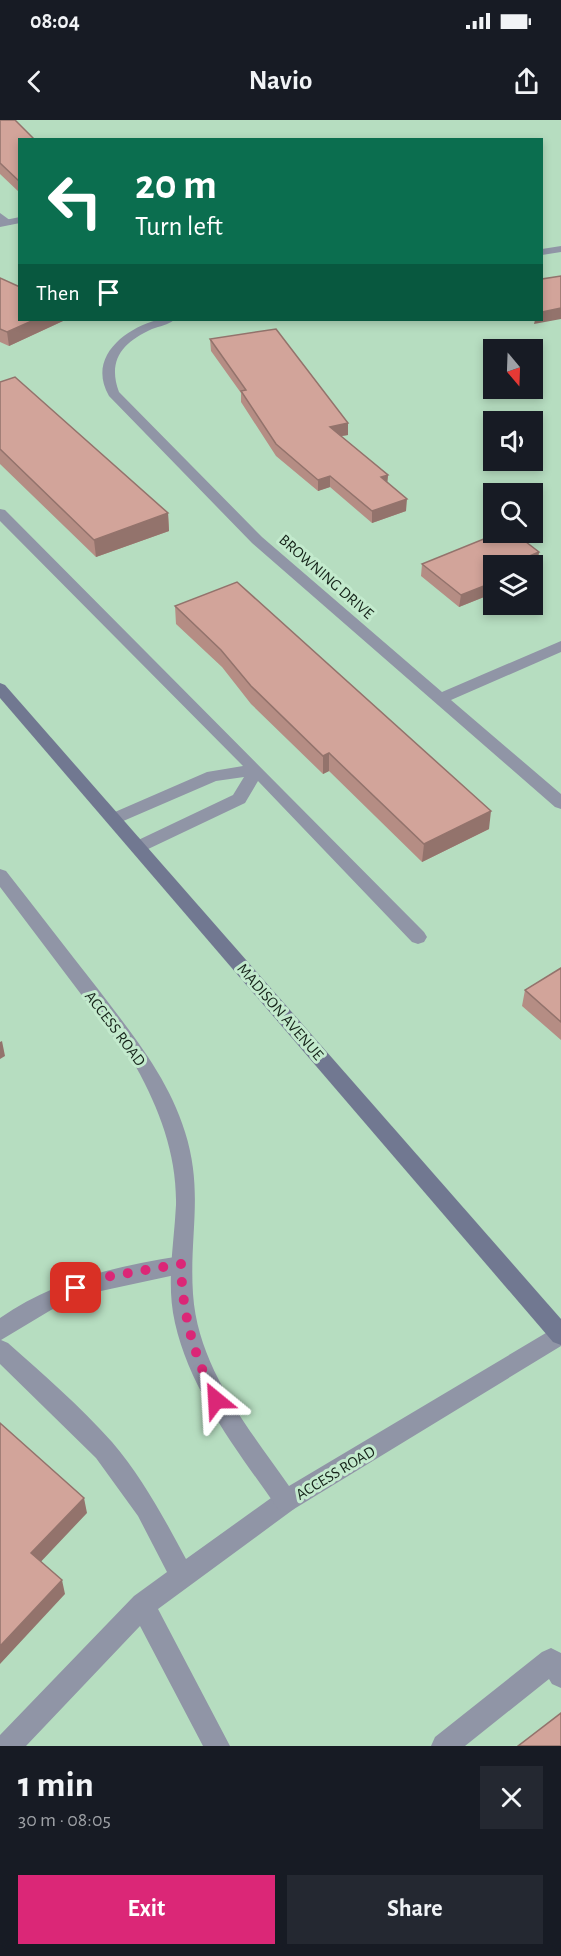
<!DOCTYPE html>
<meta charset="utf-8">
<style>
body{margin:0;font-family:"Alegreya Sans",sans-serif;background:#242831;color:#f1f3f6;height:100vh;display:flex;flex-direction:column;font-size:22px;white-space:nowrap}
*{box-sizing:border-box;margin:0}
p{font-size:20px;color:#9ea1a6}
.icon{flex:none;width:33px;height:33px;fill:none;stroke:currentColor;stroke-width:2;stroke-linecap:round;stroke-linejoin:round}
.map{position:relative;height:1626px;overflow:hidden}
.sheet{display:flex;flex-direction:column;background:#171b24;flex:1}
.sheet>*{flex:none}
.banner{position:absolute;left:18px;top:18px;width:525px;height:183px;border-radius:0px;box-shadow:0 3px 9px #0003;background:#0b6e4f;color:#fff;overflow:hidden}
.needle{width:39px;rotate:161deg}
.controls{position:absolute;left:483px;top:219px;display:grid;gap:12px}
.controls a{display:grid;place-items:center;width:60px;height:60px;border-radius:0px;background:#171b24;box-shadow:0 3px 9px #0003;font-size:30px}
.pin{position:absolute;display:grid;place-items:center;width:51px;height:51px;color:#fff;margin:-26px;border-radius:12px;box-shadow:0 3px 9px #0006}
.me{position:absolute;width:66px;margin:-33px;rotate:333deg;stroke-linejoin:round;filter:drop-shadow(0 0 4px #0008)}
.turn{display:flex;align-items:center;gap:21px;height:126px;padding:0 18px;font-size:27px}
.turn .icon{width:78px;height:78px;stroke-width:2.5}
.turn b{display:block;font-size:42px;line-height:51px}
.then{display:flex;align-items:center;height:57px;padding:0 18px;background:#0003;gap:12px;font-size:22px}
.round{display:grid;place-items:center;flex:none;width:63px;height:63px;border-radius:0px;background:#242831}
.summary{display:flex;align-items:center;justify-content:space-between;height:102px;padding:0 18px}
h1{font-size:36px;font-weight:600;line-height:45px}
.primary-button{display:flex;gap:12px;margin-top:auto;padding:12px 18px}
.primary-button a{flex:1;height:69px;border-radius:0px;background:#db2777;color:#fff;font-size:24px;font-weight:600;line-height:69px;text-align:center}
.primary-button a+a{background:#242831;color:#f1f3f6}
.status{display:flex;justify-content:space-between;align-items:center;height:42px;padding:0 30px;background:#171b24;direction:ltr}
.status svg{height:16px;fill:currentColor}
header{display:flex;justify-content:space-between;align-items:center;height:78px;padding:0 18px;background:#171b24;font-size:27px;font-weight:600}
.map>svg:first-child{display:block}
</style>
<div class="status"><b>08:04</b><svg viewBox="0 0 49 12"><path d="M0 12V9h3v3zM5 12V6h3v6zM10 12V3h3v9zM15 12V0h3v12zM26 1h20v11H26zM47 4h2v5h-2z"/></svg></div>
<header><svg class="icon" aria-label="back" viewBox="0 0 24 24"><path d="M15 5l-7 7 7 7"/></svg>Navio<svg class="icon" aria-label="share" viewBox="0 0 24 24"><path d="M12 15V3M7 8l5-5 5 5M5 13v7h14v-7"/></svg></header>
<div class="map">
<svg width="561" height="1626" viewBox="0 0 561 1626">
<rect width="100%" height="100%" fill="#b6ddc0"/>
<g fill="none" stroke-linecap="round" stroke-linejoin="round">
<path fill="#9095a6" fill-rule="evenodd" d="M20,97v6l-20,4v-6z
M0,389l5,1 419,422 3,5 -3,5 -6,2 -6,-2 -154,-161 -13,22 -101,48h-12l-3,-4 3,-4 101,-48 11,-18 -28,4 -102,44 -6,-2 -2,-4 2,-4 99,-43 36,-6 -243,-245z
M181,1136l8,2 3,7 -3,7 -102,22 -36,16 -50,30 7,3c35,31 72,63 104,99 30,35 52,76 74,117l92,-66 8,-3 8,3 4,8 -4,8 -136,100 72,137h-27l-63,-120 -114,120h-26v-11l134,-139 33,-24 -29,-56 -42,-58 -96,-94v-46c55,-38 116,-52 181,-62z
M551,1528l10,5v35l-9,-4 -3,-5 -84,67h-34l4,-9 107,-85z"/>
<path fill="#9095a6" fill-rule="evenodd" d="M0,93l11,8v4h-8l-3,-3z
M561,126v6l-19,3v-6z
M157,200h17c-6,5 -14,6 -22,9 -29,13 -45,31 -33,63l143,145 180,155 119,-51v11l-110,48 110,94v15l-6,-2 -303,-264 -143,-147c-22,-38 15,-67 48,-76z
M0,749l6,2c31,39 61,79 92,118 34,45 70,88 87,143 19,60 4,103 8,162 5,74 55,133 96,192l272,-162v22l-267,163 -8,3 -8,-3c-40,-58 -87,-116 -103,-186 -9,-39 -1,-78 1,-118 1,-49 -16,-95 -40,-138l-136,-180z"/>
<path fill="#717891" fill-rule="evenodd" d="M0,563l5,2 556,634v26l-8,-3 -553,-644z"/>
</g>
<path fill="#b58d84" d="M0,0l20,20v53l-20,-19z
M0,158l63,43 -54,25 -9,-4z
M210,219l138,84v12l-7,1 47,39 -1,7 19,29 -34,12 -42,-36 -12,4 -42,-35 -35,-54v-9l-30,-42z
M0,262l168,131 1,18 -73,26 -96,-93z
M539,432l-2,12 -43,2v27l-35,14 -38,-31 1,-12z
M175,486l314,223 -67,33 -93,-91 -6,3 -72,-70 -29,-37 -46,-43z
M561,848v72l-39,-34 3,-16z"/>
<path fill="#93736c" d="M561,188v11l-27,5 1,-4h7v-8z
M34,200h28l1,1 -54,25 -2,-14z
M348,303v12l-19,3 1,-11z
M388,355l-1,11 -6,-9z
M330,356v11l-12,4v-11z
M407,379l-1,12 -34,12v-12z
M168,393l1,18 -73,26 -2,-17z
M539,432l-2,12 -5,2h-26z
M494,451v22l-35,14 2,-12 25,-21z
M329,633v18l-6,3v-18z
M491,691l-2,18 -67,33 2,-18z
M2,921l3,15 -5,3v-17z
M84,1378l3,15 -52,55 -4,-15z
M62,1460l3,14 -65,70v-18z"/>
<path fill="#d2a49a" stroke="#93736c" stroke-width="1.5" d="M0,0h15l20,20h-15v42l-20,-19z
M561,156v32l-19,4v-33z
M0,158l20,9v33h14l-27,12 -7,-3z
M276,209l72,94 -18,4 58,48 -7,2 26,22 -35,12 -42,-35 -12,4 -42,-36 -35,-53 5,-1 -36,-51z
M15,257l153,136 -74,27 -94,-91v-67z
M501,412h12l26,20 -33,14h-12v5l-8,3 8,6v2l-33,13 -39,-31z
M237,462l254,229 -67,33 -95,-91 -6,3 -72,-70 -30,-36 -46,-44z
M561,848v54l-36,-32z
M0,1303l84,75 -53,55 31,27 -62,66z
M561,1593v33h-43z"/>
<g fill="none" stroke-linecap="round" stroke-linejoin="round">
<path stroke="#db2777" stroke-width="10" stroke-dasharray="0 18" d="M76,1168l35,-12 70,-12c1,50 13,92 35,136"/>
</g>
<g text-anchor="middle" stroke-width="6" stroke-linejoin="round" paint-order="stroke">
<g font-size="16" fill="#152319" stroke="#c3eacd">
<text transform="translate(327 456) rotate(41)" y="6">BROWNING DRIVE</text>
<text transform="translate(281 891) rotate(49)" y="6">MADISON AVENUE</text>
<text transform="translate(116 908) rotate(53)" y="6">ACCESS ROAD</text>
<text transform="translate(335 1352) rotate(-31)" y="6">ACCESS ROAD</text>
</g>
</g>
</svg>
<div class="controls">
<a><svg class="needle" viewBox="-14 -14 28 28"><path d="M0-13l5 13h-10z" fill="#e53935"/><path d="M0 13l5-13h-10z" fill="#9ea1a6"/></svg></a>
<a><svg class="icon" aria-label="sound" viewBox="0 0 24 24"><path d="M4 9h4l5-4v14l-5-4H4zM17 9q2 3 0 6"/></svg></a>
<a><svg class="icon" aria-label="search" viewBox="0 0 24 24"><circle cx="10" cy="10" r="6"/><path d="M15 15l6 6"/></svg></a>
<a><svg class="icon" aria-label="layers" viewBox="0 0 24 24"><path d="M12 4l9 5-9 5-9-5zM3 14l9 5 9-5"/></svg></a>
</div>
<div class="pin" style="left:76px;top:1168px;background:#d93025"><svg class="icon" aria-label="arrive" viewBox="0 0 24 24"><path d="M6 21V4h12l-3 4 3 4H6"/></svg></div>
<svg class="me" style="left:216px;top:1280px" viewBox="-20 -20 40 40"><path d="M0-17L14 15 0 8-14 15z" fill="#db2777" stroke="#fff" stroke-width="4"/></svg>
<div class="banner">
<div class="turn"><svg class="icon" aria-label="left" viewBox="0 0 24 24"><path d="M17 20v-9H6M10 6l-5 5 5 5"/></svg><div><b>20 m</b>Turn left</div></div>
<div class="then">Then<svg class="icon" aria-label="arrive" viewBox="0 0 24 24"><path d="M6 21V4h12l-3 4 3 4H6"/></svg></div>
</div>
</div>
<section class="sheet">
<div class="summary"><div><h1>1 min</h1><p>30 m · 08:05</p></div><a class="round"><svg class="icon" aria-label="close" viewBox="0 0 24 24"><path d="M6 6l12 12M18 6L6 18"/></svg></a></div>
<div class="primary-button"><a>Exit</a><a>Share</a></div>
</section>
